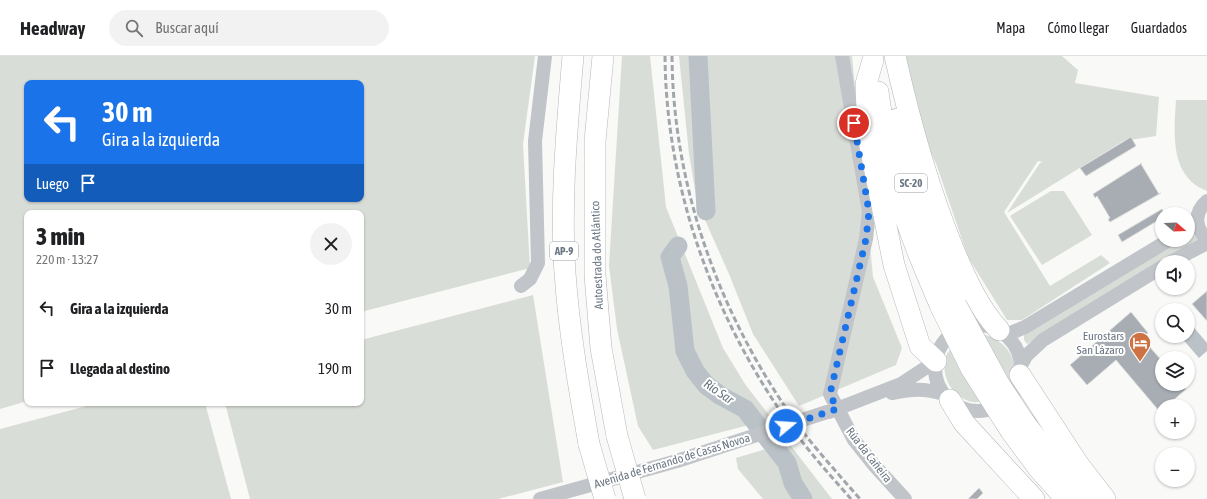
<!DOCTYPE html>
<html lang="es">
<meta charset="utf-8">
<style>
body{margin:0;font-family:"Asap Condensed",sans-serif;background:#f2f2f2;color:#202124;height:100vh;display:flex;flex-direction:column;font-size:15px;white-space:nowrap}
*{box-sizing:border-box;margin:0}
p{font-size:13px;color:#757577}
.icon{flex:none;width:22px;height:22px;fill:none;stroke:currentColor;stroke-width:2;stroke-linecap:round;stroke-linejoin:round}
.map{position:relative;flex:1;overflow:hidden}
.sheet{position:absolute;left:24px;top:154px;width:340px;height:196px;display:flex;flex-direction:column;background:#fff;border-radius:8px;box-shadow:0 1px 3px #0004}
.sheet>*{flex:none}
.banner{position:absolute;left:24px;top:24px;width:340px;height:122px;border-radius:8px;box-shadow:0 1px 3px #0004;background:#1a73e8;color:#fff;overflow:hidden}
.needle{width:26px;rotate:109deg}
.controls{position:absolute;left:1155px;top:151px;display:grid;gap:8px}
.controls a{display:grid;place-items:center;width:40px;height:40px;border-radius:50%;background:#fff;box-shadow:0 1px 3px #0004;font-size:20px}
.pin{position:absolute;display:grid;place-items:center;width:34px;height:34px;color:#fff;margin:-17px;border:2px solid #fff;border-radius:50%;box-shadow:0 1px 4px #0007}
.me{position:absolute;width:44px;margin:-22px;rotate:72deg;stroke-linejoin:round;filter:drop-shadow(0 0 3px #0008)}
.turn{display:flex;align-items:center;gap:14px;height:84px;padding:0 12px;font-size:18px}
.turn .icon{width:52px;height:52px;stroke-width:2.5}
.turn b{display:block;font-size:28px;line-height:34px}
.then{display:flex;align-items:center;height:38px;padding:0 12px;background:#0003;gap:8px;font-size:15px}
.round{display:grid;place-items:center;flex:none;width:42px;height:42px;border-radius:21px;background:#f2f2f2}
.overview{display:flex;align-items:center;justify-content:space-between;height:68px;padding:0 12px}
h1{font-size:24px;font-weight:800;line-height:30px}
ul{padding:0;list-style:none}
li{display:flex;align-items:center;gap:12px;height:60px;padding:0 12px}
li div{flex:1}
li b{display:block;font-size:15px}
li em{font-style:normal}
header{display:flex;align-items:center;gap:24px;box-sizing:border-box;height:56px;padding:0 20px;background:#fff;border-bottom:1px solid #e0e0e0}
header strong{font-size:19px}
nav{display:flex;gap:22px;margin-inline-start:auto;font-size:14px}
.search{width:280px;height:36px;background:#f2f2f2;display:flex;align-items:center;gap:10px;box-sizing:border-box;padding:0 14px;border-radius:22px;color:#757577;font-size:15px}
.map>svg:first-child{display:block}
</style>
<header>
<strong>Headway</strong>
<div class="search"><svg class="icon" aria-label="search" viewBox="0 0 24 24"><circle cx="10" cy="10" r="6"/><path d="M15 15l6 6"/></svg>Buscar aquí</div>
<nav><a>Mapa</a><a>Cómo llegar</a><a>Guardados</a></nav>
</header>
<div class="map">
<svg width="1207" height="443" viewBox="0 0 1207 443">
<rect width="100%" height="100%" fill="#f9f9f7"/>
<path fill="#d9ddd7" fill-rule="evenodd" d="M0,0h535l-12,88 7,124 -169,44v-99h-334v188l-27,8zM27,27h334v116h-334z
M622,0h28l16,151 57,141 22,36 27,35 -119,31 -15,-24 -21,-97 -8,-63z
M679,0h173l21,221 29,71 -6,17 -97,41 -46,-72 -24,-60 -32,-72 -8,-48z
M906,0h156l16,14 -3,13 84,14 -3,39 -33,5 -116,72 33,-50 3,-1 -5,-1 -34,51 46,74 51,-31 9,8 -88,57h-15l-39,-63 -31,-91 -15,-32 -9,-38z
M1176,44h31v91c-38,-14 -33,-59 -31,-91z
M1051,135h13l28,44 -50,30 -32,-49z
M1191,176l8,8 -172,104 -3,-4v-6l154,-94h10v-6z
M533,239l30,187 -65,17h-248l-25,-96h136v-63z
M982,278c22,5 41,26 28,50 -2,3 -9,6 -12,9 -16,10 -25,14 -41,1 -12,-9 -19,-35 -5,-46 8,-7 21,-10 30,-14z
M98,347h107l26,96h-231v-70z
M788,386l44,57h-69l-25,-30 -2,-11z"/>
<path fill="#bac2c7" d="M1191,268l16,19v8l-8,7 -19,-22h8v-10z"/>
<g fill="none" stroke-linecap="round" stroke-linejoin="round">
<path stroke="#bac2c7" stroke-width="19" d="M698,0l8,155
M678,190l-8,11 8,29 7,65 10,20 11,14 15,11 24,13 42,54 6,20 10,16"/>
</g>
<path fill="#a7adb3" stroke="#dbdbd9" d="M1131,81l5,9 -50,30 -6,-8z
M1142,107l-1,1 18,30 2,-1 -51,29 -2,-3 2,-1 -13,-22 -2,2 -2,-4z
M1162,153l3,5h-3v4l-40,24 -4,-7z
M1207,235v30l-15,-17z
M1131,256l17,21 -6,5 20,23v23h20l4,5 -19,17h-5l-2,6 -44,-52 -29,25 -17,-20z
M979,432l4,5 -6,6h-9z"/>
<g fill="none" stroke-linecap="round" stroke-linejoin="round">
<g stroke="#b5b7bb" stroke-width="22">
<path id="highway" d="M573,0c-6,72 -13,145 -8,217 4,58 14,115 24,171
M603,0l-8,85v134l6,73 16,88
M895,0c15,67 33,132 59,195 12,28 24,56 45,79
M873,4l-7,24 2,52 26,129 26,81 16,15
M878,36c5,36 11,72 22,107 10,37 26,73 41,108
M897,63c12,65 33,125 59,186
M1020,319l58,89 27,35
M950,344l14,23 70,76
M1024,366l34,45 27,32
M1011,375l28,38 27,30"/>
</g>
<path stroke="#c1c4c8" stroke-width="14" d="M842,0l27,156 -3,27 -36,155 24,46 20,25 31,34
M1207,145c-13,11 -13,27 0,38
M1171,206l36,-19
M521,230l9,-7 8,-16 -3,-122 10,-85
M935 312a43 43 0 1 1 86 0a43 43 0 1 1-86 0Z
M1006,279l19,-8 144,-87
M1021,309l5,-9 17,-16 119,-73
M892,337c21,-4 32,-5 52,1
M829,356l72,-28 35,-23
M540,443l137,-38 55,-18"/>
<use href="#highway" stroke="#fff" stroke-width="21"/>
<path stroke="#a1a6ac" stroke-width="3" stroke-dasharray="6 3" stroke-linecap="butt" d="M665,0c1,137 52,271 133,380 16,22 35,42 53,63
M672,0c1,136 51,268 131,376 18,23 38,45 57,67"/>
<g stroke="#b5b7bb" stroke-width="22" stroke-linecap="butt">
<path id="highway-bridge" d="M956,249l43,79 25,38
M941,251l30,61 40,63
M617,380l18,63
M589,388l16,55"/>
</g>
<path stroke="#c1c4c8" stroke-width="14" d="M732,387l95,-31"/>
<use href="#highway-bridge" stroke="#fff" stroke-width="21"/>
</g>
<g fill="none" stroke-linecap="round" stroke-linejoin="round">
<path stroke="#1a73e8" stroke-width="7" stroke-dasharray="0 12.6" d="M786,370l51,-17 -7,-15 36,-155 3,-27 -15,-89"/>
</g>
<defs>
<g id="hotel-pin" transform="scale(1.15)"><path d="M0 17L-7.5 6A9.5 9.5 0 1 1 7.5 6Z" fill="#cd7243" stroke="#fff"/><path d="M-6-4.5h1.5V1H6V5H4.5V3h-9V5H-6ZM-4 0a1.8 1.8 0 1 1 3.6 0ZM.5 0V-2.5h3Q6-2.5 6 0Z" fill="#fff"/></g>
</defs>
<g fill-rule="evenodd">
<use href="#hotel-pin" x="1140" y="287"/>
</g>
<g text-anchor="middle" stroke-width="4" stroke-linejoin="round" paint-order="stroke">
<g fill="#fff" stroke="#98a0a9" stroke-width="1">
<rect x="895" y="118" width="32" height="18" rx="3"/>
<rect x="550" y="186" width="28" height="18" rx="3"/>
</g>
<g font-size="11" font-weight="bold" fill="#6c7784">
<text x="911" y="131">SC-20</text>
<text x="564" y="199">AP-9</text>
</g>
<g font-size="12" fill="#6c7784" stroke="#fff">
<text transform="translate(597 199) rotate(-92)" y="4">Autoestrada do Atlántico</text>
<text transform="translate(869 399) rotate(52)" y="4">Rúa da Cañeira</text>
<text transform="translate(672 405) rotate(-17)" y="4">Avenida de Fernando de Casas Novoa</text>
</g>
<g font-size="12" fill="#6c7784" stroke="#fff" text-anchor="end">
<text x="1124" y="284">Eurostars<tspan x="1124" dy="14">San Lázaro</tspan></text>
</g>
<g font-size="13" font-style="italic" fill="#68777f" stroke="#fff">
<text transform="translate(719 335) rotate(35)" y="5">Río Sar</text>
</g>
</g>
</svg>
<div class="controls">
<a><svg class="needle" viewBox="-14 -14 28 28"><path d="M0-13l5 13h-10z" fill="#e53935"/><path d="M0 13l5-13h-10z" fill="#757577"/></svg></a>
<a><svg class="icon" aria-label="sound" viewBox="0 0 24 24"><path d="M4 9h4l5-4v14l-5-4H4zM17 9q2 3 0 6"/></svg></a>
<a><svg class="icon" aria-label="search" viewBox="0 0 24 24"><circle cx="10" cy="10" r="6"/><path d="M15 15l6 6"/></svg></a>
<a><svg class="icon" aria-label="layers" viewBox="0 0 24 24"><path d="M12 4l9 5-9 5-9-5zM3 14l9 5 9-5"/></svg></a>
<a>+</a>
<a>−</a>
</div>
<div class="pin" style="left:854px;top:67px;background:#d93025"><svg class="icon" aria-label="arrive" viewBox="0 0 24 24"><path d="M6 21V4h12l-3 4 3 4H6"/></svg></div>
<svg class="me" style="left:786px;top:370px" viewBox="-20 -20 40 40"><circle r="17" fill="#1a73e8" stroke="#fff" stroke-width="3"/><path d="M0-11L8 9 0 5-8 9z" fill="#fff"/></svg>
<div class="banner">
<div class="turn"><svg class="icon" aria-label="left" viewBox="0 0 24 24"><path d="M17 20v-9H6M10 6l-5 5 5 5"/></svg><div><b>30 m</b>Gira a la izquierda</div></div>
<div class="then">Luego<svg class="icon" aria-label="arrive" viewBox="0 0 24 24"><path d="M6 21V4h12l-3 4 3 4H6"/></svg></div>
</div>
<section class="sheet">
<div class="overview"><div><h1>3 min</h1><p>220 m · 13:27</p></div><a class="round"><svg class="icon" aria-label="close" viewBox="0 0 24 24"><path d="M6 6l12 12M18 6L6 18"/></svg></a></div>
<ul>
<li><svg class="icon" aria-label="left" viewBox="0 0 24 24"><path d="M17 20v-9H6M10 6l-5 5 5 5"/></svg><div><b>Gira a la izquierda</b></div><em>30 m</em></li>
<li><svg class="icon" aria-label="arrive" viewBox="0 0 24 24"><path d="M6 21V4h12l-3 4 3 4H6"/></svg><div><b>Llegada al destino</b></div><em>190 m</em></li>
</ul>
</section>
</div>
